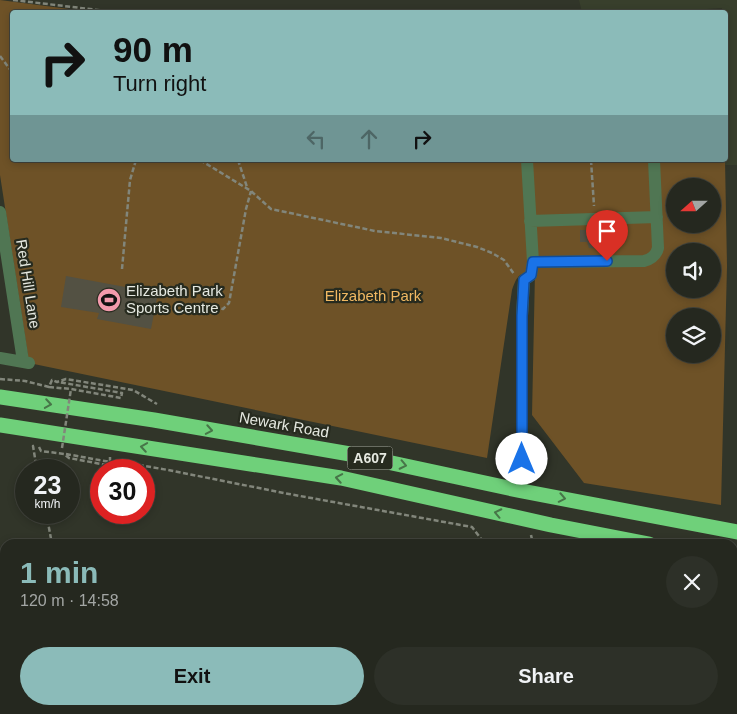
<!DOCTYPE html>
<meta charset="utf-8">
<style>
body{margin:0;font-family:Helvetica,sans-serif;background:#2d3028;color:#f1f3f6;height:100vh;display:flex;flex-direction:column;font-size:19px;white-space:nowrap}
*{box-sizing:border-box;margin:0}
p{font-size:16px;color:#a3a6a4}
.icon{flex:none;width:28px;height:28px;fill:none;stroke:currentColor;stroke-width:2;stroke-linecap:round;stroke-linejoin:round}
.map{position:relative;flex:1;overflow:hidden}
.panel{position:absolute;left:0px;top:539px;width:738px;height:176px;display:flex;flex-direction:column;background:#25281f;border-radius:15px 15px 0 0;box-shadow:0 2px 8px #0003,0 0 0 1px #42443d}
.panel>*{flex:none}
.banner{position:absolute;left:10px;top:10px;width:718px;height:152px;border-radius:5px;box-shadow:0 2px 8px #0003,0 0 0 1px #42443d;background:#8bbbb9;color:#111;overflow:hidden}
.needle{width:32px;rotate:249deg}
.controls{position:absolute;left:666px;top:178px;display:grid;gap:10px}
.controls a{display:grid;place-items:center;width:55px;height:55px;border-radius:50%;background:#25281f;box-shadow:0 2px 8px #0003,0 0 0 1px #42443d;font-size:25px}
.speed{position:absolute;left:15px;top:459px;display:flex;gap:10px;font-size:25px;font-weight:700;text-align:center}
.speed>*{display:grid;place-content:center;width:65px;height:65px;border-radius:50%;background:#25281f;box-shadow:0 2px 8px #0003,0 0 0 1px #42443d;line-height:1}
.speed small{font-size:12px;font-weight:400}
.speed .limit{border:8px solid #d22;background:#fff;color:#111}
.pin{position:absolute;display:grid;place-items:center;width:42px;height:42px;color:#fff;margin:-51px -21px;border-radius:50% 50% 50% 0;rotate:-45deg;box-shadow:0 0 5px #0007}
.pin .icon{rotate:45deg}
.me{position:absolute;width:55px;margin:-28px;rotate:0deg;stroke-linejoin:round;filter:drop-shadow(0 0 4px #0008)}
.turn{display:flex;align-items:center;gap:18px;height:105px;padding:0 20px;font-size:22px}
.turn .icon{width:65px;height:65px;stroke-width:2.5}
.turn b{display:block;font-size:35px;line-height:42px}
.lanes{display:flex;align-items:center;height:48px;padding:0 20px;background:#0003;justify-content:center;gap:25px;direction:ltr}
.lanes .off{opacity:.35}
.round{display:grid;place-items:center;flex:none;width:52px;height:52px;border-radius:26px;background:#2d3028}
.headline{display:flex;align-items:center;justify-content:space-between;height:85px;padding:0 20px}
h1{font-size:30px;font-weight:700;line-height:38px;color:#8bbbb9}
.primary-button{display:flex;gap:10px;margin-top:auto;padding:10px 20px}
.primary-button a{flex:1;height:58px;border-radius:30px;background:#8bbbb9;color:#111;font-size:20px;font-weight:700;line-height:58px;text-align:center}
.primary-button a+a{background:#2d3028;color:#f1f3f6}
.map>svg:first-child{display:block}
</style>
<div class="map">
<svg width="737" height="714" viewBox="0 0 737 714">
<rect width="100%" height="100%" fill="#313529"/>
<path fill="#383f2c" d="M579,0h158v165h-12v-153h-3v-4l-60,4h-80z"/>
<path fill="#6e5227" fill-rule="evenodd" d="M0,0l92,12h-80v148h713l2,106 -6,239 -137,-22 -52,-68 3,-143c-16,0 -18,4 -23,18l-25,168 -458,-95 -29,-188zM675,186h37v38h-37zM675,251h37v38h-37zM675,316h37v38h-37z
M733,582h4v132h-195v-4h190z"/>
<path fill="#535143" d="M587,225h18l1,24 -17,-1 -2,-6h-7v-12h7z
M66,276l92,17 -7,36 -54,-10 2,-6 -38,-6z"/>
<g fill="none" stroke-linecap="round" stroke-linejoin="round">
<path stroke="#82867b" stroke-width="2.5" stroke-dasharray="5 2.5" stroke-linecap="butt" d="M13,0l102,12
M0,56l12,16
M200,160l51,31 20,18 104,22 66,7 36,9 15,6 12,7 10,14
M238,160l9,27
M591,160l3,46
M122,269l8,-89 6,-20
M214,307l9,2 6,-6 17,-94 5,-18
M0,379l25,2 24,6 3,-7 5,2 9,-3 67,11 24,14
M49,387l22,2 50,9 1,-5 -64,-11
M34,446h-1l4,24
M39,447l2,4 23,3 5,4 43,8 15,-3 41,7 121,24 183,33 13,17
M66,454l44,8v-5
M46,512l6,32
M531,535l2,9
M75,710v4
M534,710v4
M559,710v4"/>
<path stroke="#507653" stroke-width="12" d="M0,212l23,149
M530,221l127,-4
M533,262l111,-1c7,-2 12,-5 14,-13l-4,-88
M0,358l29,5
M522,491v-175l2,-36 7,-5 2,-13 -6,-102
M0,565h5
M168,710v4"/>
<path stroke="#6fd07a" stroke-width="15" d="M0,397l154,23 196,34 172,37 215,41
M0,425l341,53 210,47 98,19
M732,560l5,1"/>
<path stroke="#82867b" stroke-width="2.5" stroke-dasharray="5 2.5" stroke-linecap="butt" d="M62,448l9,-59"/>
</g>
<defs><path id="oneway-chevron" d="M-2-3.5L2.5 0L-2 3.5" fill="none" stroke-width="1.6" stroke-linecap="round" stroke-linejoin="round" transform="scale(1.25)"/></defs>
<g stroke="#477548">
<use href="#oneway-chevron" transform="translate(48 404) rotate(9)"/>
<use href="#oneway-chevron" transform="translate(209 430) rotate(10)"/>
<use href="#oneway-chevron" transform="translate(144 447) rotate(-171)"/>
<use href="#oneway-chevron" transform="translate(403 465) rotate(12)"/>
<use href="#oneway-chevron" transform="translate(339 478) rotate(-170)"/>
<use href="#oneway-chevron" transform="translate(562 498) rotate(11)"/>
<use href="#oneway-chevron" transform="translate(498 513) rotate(-168)"/>
</g>
<g fill="none" stroke-linecap="round" stroke-linejoin="round">
<g stroke="#114b97" stroke-width="12">
<path id="route" d="M522,459v-143l2,-36 7,-5 2,-13 74,-1"/>
</g>
<use href="#route" stroke="#1a73e8" stroke-width="9"/>
</g>
<defs>
<g id="stadium-disc" transform="scale(1.25)"><circle r="9.5" fill="#f39aac" stroke="#272b1f"/><path d="M0-5a6.5 5 0 1 0 0 10a6.5 5 0 1 0 0-10ZM-3.5-1.8h7v3.6h-7Z" fill="#111"/></g>
</defs>
<g fill-rule="evenodd">
<use href="#stadium-disc" x="109" y="300"/>
</g>
<g text-anchor="middle" stroke-width="4.5" stroke-linejoin="round" paint-order="stroke">
<rect fill="#272b1f" stroke="#adb0a7" stroke-width="1" x="347.5" y="446.5" width="45" height="23" rx="4"/>
<g font-size="14" font-weight="bold" fill="#e6e9e1">
<text x="370" y="463">A607</text>
</g>
<g font-size="15" fill="#e6e9e1" stroke="#272b1f">
<text transform="translate(28 284) rotate(81)" y="5">Red Hill Lane</text>
<text transform="translate(284 425) rotate(10)" y="5">Newark Road</text>
</g>
<g font-size="15" fill="#e6e9e1" stroke="#272b1f" text-anchor="start">
<text x="126" y="296">Elizabeth Park<tspan x="126" dy="17">Sports Centre</tspan></text>
</g>
<g font-size="15" fill="#f0b862" stroke="#272b1f">
<text x="373" y="301">Elizabeth Park</text>
</g>
</g>
</svg>
<div class="controls">
<a><svg class="needle" viewBox="-14 -14 28 28"><path d="M0-13l5 13h-10z" fill="#e53935"/><path d="M0 13l5-13h-10z" fill="#a3a6a4"/></svg></a>
<a><svg class="icon" aria-label="sound" viewBox="0 0 24 24"><path d="M4 9h4l5-4v14l-5-4H4zM17 9q2 3 0 6"/></svg></a>
<a><svg class="icon" aria-label="layers" viewBox="0 0 24 24"><path d="M12 4l9 5-9 5-9-5zM3 14l9 5 9-5"/></svg></a>
</div>
<div class="speed"><div>23<small>km/h</small></div><div class="limit">30</div></div>
<div class="pin" style="left:607px;top:261px;background:#d93025"><svg class="icon" aria-label="arrive" viewBox="0 0 24 24"><path d="M6 21V4h12l-3 4 3 4H6"/></svg></div>
<svg class="me" style="left:522px;top:459px" viewBox="-20 -20 40 40"><circle r="19" fill="#fff"/><path d="M0-13L10 11 0 6-10 11z" fill="#1a73e8"/></svg>
<div class="banner">
<div class="turn"><svg class="icon" aria-label="right" viewBox="0 0 24 24"><path d="M7 20v-9h11M14 6l5 5-5 5"/></svg><div><b>90 m</b>Turn right</div></div>
<div class="lanes"><svg class="icon off" aria-label="left" viewBox="0 0 24 24"><path d="M17 20v-9H6M10 6l-5 5 5 5"/></svg><svg class="icon off" aria-label="ahead" viewBox="0 0 24 24"><path d="M12 20V5M6 11l6-6 6 6"/></svg><svg class="icon" aria-label="right" viewBox="0 0 24 24"><path d="M7 20v-9h11M14 6l5 5-5 5"/></svg></div>
</div>
<section class="panel">
<div class="headline"><div><h1>1 min</h1><p>120 m · 14:58</p></div><a class="round"><svg class="icon" aria-label="close" viewBox="0 0 24 24"><path d="M6 6l12 12M18 6L6 18"/></svg></a></div>
<div class="primary-button"><a>Exit</a><a>Share</a></div>
</section>
</div>
